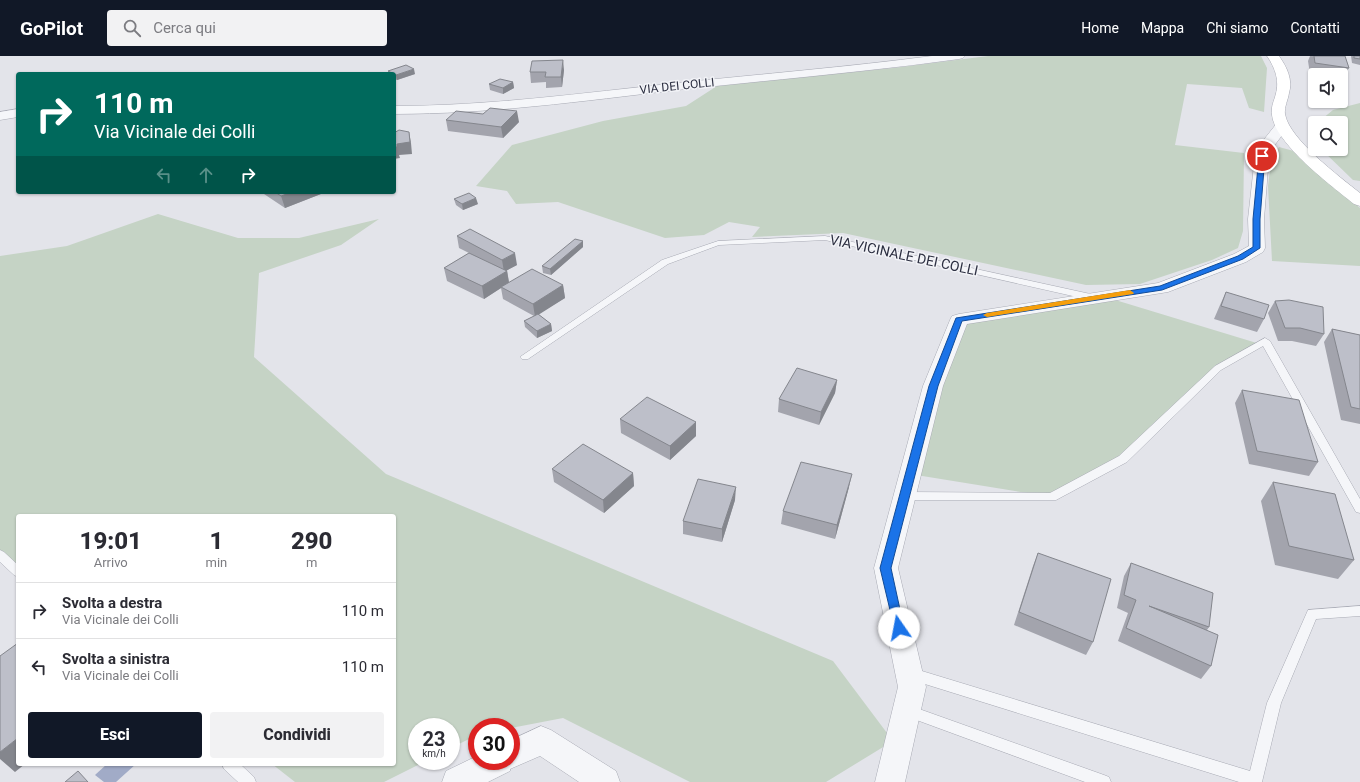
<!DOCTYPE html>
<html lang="it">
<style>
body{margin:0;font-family:Roboto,sans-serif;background:#f2f2f3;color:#2b2b33;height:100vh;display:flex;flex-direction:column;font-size:15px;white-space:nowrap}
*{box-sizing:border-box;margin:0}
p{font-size:13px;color:#7c7c81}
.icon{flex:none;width:22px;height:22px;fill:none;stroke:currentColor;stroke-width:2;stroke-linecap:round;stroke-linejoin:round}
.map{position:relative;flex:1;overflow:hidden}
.sheet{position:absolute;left:16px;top:458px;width:380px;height:252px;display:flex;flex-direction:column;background:#fff;border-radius:4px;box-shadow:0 1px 3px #0004}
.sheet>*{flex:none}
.guide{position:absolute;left:16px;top:16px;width:380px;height:122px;border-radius:4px;box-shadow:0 1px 3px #0004;background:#00695c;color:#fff;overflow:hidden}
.fabs{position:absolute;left:1308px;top:12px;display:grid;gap:8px}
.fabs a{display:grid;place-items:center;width:40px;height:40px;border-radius:4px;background:#fff;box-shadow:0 1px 3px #0004;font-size:20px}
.speed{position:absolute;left:408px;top:662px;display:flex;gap:8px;font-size:20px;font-weight:700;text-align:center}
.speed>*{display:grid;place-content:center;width:52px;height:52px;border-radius:50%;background:#fff;box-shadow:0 1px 3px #0004;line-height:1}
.speed small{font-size:10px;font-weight:400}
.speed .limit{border:6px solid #d22;background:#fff;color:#111}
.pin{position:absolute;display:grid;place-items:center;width:34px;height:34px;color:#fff;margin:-17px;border:2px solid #fff;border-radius:50%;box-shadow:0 1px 4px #0007}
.me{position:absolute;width:44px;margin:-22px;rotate:348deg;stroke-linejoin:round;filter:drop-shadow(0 0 3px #0008)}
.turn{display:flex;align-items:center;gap:14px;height:84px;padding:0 12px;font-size:18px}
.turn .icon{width:52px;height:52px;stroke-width:2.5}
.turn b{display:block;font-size:28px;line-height:34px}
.lanes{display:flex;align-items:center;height:38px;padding:0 12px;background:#0003;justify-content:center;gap:20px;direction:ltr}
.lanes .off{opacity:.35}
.eta{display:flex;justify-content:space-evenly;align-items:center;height:68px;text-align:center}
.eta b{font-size:24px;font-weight:800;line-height:28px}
.action{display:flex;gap:8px;margin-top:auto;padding:8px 12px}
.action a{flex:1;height:46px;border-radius:4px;background:#111827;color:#fff;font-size:16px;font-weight:800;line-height:46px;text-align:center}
.action a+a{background:#f2f2f3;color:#2b2b33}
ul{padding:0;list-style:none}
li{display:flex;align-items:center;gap:12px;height:56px;padding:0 12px;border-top:1px solid #e1e1e2}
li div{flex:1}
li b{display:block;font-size:15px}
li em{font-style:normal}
header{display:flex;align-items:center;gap:24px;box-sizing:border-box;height:56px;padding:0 20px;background:#111827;color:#fff}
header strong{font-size:19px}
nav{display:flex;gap:22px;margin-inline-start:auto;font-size:14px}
.search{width:280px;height:36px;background:#f2f2f3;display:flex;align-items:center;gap:10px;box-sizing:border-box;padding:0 14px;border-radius:4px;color:#7c7c81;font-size:15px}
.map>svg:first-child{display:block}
</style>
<header>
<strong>GoPilot</strong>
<div class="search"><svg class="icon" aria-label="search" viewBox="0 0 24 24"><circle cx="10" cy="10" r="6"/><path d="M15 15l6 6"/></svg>Cerca qui</div>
<nav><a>Home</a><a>Mappa</a><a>Chi siamo</a><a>Contatti</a></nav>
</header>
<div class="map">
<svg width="1360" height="726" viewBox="0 0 1360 726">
<rect width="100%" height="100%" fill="#e3e4ea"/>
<path fill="#c5d3c5" d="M988,0h273l6,12 -3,44 -15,-4 -7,-20 -55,-4 -12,61 69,8 -1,78 -5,17 -26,12 -72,24 -54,1 -243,-52 -91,4 8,-10 -31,-5 -25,13 -39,3 -107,-36 -42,2 -9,-13 -31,-5 36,-41 91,-24 83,-15 31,-20 176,-18z
M1360,47v78l-7,-1 -32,-31h20v-26h-24l16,-13z
M1279,91l22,6 59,55v58l-88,-5 -4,-75 3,-24z
M158,158l80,24h61l80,-19 -38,26 -82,28 -5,84 132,117 447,187 60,80 -67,41h-136l-127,-64 -52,10 -34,-1v8l-26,13v-21h-34v34h9l-42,21h-89l-23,-18h122v-248h-376v49l-18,-14v-295l67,-10z
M1112,243l148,45 -42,24 -95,91 -71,38 -142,-23 53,-152z"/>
<path fill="#a1abc7" d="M107,708h29l-20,18h-12l-9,-7z"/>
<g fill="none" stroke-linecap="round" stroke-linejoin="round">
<g stroke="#a8aab4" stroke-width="1">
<path id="service" d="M825,180l270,59 4,3 -4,3 -270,-61 -106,5 -51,19 -140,95h-6l-2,-2 142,-97 56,-19z
M1265,282l5,3 90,158v14l-4,-1 -93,-166 -42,24 -94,92 -71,38h-151l-4,-1 -1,-3 1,-3 4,-1 145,1 69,-37 96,-90z
M0,494l4,2 14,13v12l-4,-2 -14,-13z
M1360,550v10l-44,3 -35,84 -19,79h-23l-327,-102 -5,-2 -2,-4 2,-4 5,-2 338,103 17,-68 41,-93z
M908,649l196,70 5,2 2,5h-26l-182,-67 -2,-4 2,-4z
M222,708h18l14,13 2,5h-18l-14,-13z"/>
</g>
<g stroke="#a8aab4" stroke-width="1">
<path id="minor" d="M932,0h33l-2,2 -4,1c-94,13 -188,21 -282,31 -94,11 -188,24 -283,24v-8c95,0 189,-13 283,-23 85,-9 170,-16 255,-27z
M18,53v8l-18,3v-8z
M1282,66l5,1 2,3 -15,20 -5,10 -5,63 1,29 -2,4 -17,10 -78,30 -201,32 -24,62 -45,182 28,119 -21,95h-30l23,-95 -24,-119 49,-182 27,-66 2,-4 7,-2 199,-31 76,-29 15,-8 -1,-27 7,-63 7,-14 15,-19z
M541,670l10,4 65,41 4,11h-41l-39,-26 -30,13v2l-22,11h-46l4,-11 31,-15v5h34v-21z"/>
</g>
<g stroke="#a8aab4" stroke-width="1">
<path id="secondary" d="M1267,0h12c8,11 14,24 10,37 -1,7 -5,14 -4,21 4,25 55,63 75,79v13l-6,-2c-22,-18 -79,-60 -82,-89 -1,-7 1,-12 3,-18 5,-15 1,-28 -8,-41z"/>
</g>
<use href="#service" fill="#f5f6f9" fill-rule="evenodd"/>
<use href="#minor" fill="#f5f6f9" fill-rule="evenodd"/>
<use href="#secondary" fill="#fff" fill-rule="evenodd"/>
</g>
<path fill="#a3a4ad" d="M1310,0h35l4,12 -6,10h-2v-3h-22l-9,-1 -2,-13z
M1351,0h9v9l-8,-2z
M564,14l-2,17 -16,1v-6l-15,1 -1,-11z
M388,15l27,3 -18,6 -3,-1v-5h-5z
M513,26l1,6 -11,6 -13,-4 -1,-6z
M483,58l36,8 -16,16 -55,-7 -2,-11z
M264,136h62l-41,16 -21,-14z
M454,143l24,5 -15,6 -7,-5z
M457,180l60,29 -10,5 2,12 54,3 2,13 -27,16 13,10 1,7 -15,7 -12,-11 -1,-6 10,-5 -31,-17 -2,-11 -17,11 -37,-18 -3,-13 25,-15 -10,-5z
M583,185v6l-32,28 -8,-2 -1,-7z
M1226,236l38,27 -7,13 -43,-13 6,-14z
M1275,245l49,33 -8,12 -24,-5h-14l-10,-28z
M1332,273l28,6v89l-19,-4 -17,-78z
M837,324l-2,13 -16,32 -41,-13 1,-13z
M1242,334l76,72 -9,14 -60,-12 -14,-61z
M620,363l76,3v14l-26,24 -49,-27z
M552,413l81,4 1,13 -30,27 -50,-31z
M1273,426l81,78 -16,19 -63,-14 -14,-64z
M849,431l-14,52 -54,-15 2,-13z
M735,444l-13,42 -39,-8v-13z
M1038,497l55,89 -7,13 -72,-30 19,-59z
M1131,507l78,64 -2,3 4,36 -10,13 -83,-38 10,-28 -11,-5 7,-32z"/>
<path fill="#84868d" d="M563,4l1,10 -2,17 -1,-10z
M414,13l1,5 -18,6 -1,-5z
M513,26l1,6 -11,6v-6z
M517,55l2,11 -16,16 -2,-11z
M409,76l2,11 1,11 -13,1 1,3 -6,1v-12z
M292,136h34l-41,16 -4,-12z
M476,142l2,6 -15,6 -1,-6z
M583,185v6l-32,28 -1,-6z
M515,197l2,12 -13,7 -2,-12z
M507,215l2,12 -8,4v1l-17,11 -2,-13z
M563,229l2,13 -30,19 -2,-13z
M551,268l1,7 -15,7v-7z
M837,324l-2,13 -16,32 2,-13z
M696,366v14l-26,24v-14z
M633,417l1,13 -30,27 -1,-13z
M852,418l-3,13 -14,52 2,-14z
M736,431l-1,13 -13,42v-13z
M18,682v26h7l-10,8 -15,-13v-7z"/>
<path fill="#bdbfc9" stroke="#84868d" d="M1314,0h31l4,12 -34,-5z
M1354,0h6v3l-6,-1z
M563,4l-2,17h-16l1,-5h-16l2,-11z
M406,9l8,4 -18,6 -8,-4z
M500,23l13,3 -10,6 -14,-4z
M490,52l27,3 -16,16 -55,-7 10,-9 27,3z
M399,74l10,2 1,10 -13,2v3h-3v-14z
M275,136h17l-11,4z
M469,137l7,5 -14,6 -8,-5z
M470,173l45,24 -13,7 -45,-24z
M575,183l8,2 -33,28 -8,-3z
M469,197l38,18 -25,15 -38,-18z
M532,213l31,16 -30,19 -32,-17z
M1226,236l43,13 -5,14 -43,-13z
M1289,244l34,7 1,27 -24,-6h-15l-10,-27z
M538,258l13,10 -14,7 -13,-10z
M1332,273l28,6v74l-9,-2z
M797,312l40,12 -16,32 -42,-13z
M1242,334l57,10 19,62 -61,-11z
M647,341l49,25 -26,24 -50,-27z
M583,388l50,29 -30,27 -51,-31z
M801,406l51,12 -15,51 -54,-14z
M698,423l38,8 -14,42 -39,-8z
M1273,426l62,12 19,66 -65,-14z
M1038,497l73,26 -18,63 -74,-30z
M1131,507l82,30 -4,34 -60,-21 69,29 -7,31 -85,-38 10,-28 -12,-5z
M18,587v95l-18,14v-96z
M78,715l10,11h-23z"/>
<path fill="#1a73e8" stroke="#114b97" d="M1262,98l3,2 -5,63v29l-17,11 -81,31 -200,31 -24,65 -47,182 13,60 -1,3 -4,2 -4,-2 -15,-63 49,-182 27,-68 204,-32 78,-30 15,-9v-28l6,-63z"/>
<path fill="#f59e0b" d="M1130,234l4,3 -1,1 -146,23 -4,-2 4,-2z"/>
<g text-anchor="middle" stroke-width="3" stroke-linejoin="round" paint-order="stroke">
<g font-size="12" fill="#2c2f41" stroke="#f2f3f7">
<text transform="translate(677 30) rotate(-6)" y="4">VIA DEI COLLI</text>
</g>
<g font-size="14" fill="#2c2f41" stroke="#f2f3f7">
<text transform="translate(904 199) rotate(12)" y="5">VIA VICINALE DEI COLLI</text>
</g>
</g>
</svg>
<div class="fabs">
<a><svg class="icon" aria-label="sound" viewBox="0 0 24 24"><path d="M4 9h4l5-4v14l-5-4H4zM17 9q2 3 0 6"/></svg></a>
<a><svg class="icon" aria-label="search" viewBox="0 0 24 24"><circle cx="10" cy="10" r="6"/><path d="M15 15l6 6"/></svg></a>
</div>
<div class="speed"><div>23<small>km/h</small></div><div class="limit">30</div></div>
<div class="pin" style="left:1262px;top:100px;background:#d93025"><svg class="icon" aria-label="arrive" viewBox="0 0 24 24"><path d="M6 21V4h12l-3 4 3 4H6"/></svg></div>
<svg class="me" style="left:899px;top:572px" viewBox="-20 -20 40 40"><circle r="19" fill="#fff"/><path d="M0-13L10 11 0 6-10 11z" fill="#1a73e8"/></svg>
<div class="guide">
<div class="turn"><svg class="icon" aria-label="right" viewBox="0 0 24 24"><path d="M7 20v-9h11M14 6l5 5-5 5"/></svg><div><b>110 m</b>Via Vicinale dei Colli</div></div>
<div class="lanes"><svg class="icon off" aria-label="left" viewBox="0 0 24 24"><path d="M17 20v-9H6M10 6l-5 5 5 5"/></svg><svg class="icon off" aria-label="ahead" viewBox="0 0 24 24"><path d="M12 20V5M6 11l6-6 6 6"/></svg><svg class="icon" aria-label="right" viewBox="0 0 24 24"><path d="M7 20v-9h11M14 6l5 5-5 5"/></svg></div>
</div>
<section class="sheet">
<div class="eta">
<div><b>19:01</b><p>Arrivo</p></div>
<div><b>1</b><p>min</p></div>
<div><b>290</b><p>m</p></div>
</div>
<ul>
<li><svg class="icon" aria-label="right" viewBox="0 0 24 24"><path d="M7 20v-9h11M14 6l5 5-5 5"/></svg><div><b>Svolta a destra</b><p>Via Vicinale dei Colli</p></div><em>110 m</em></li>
<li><svg class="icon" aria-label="left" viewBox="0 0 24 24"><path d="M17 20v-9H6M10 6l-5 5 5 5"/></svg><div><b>Svolta a sinistra</b><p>Via Vicinale dei Colli</p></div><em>110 m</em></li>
</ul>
<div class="action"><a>Esci</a><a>Condividi</a></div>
</section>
</div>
